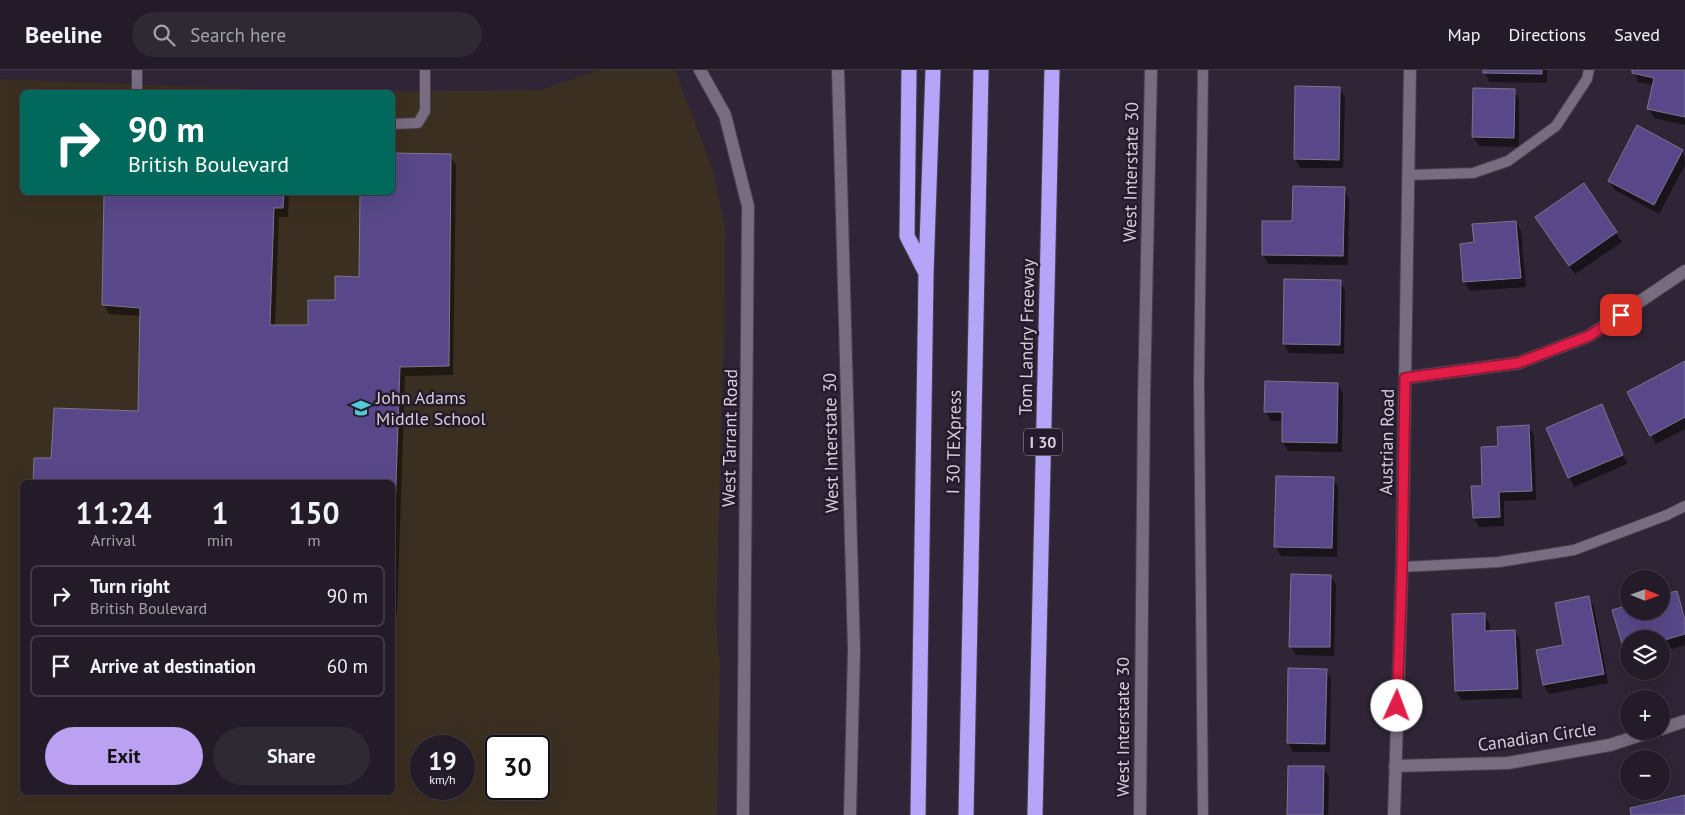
<!DOCTYPE html>
<meta charset="utf-8">
<style>
body{margin:0;font-family:"PT Sans",sans-serif;background:#2f2934;color:#f1f3f6;height:100vh;display:flex;flex-direction:column;font-size:19px;white-space:nowrap}
*{box-sizing:border-box;margin:0}
p{font-size:16px;color:#a3a1a8}
.icon{flex:none;width:28px;height:28px;fill:none;stroke:currentColor;stroke-width:2;stroke-linecap:round;stroke-linejoin:round}
.map{position:relative;flex:1;overflow:hidden}
.sheet{position:absolute;left:20px;top:410px;width:375px;height:315px;display:flex;flex-direction:column;background:#231c28;border-radius:8px;box-shadow:0 5px 20px #0002,0 0 0 1px #403a45}
.sheet>*{flex:none}
.top-card{position:absolute;left:20px;top:20px;width:375px;height:105px;border-radius:8px;box-shadow:0 5px 20px #0002,0 0 0 1px #403a45;background:#00695c;color:#fff;overflow:hidden}
.needle{width:32px;rotate:91deg}
.controls{position:absolute;left:1620px;top:500px;display:grid;gap:10px}
.controls a{display:grid;place-items:center;width:50px;height:50px;border-radius:50%;background:#231c28;box-shadow:0 5px 20px #0002,0 0 0 1px #403a45;font-size:25px}
.speed{position:absolute;left:410px;top:665px;display:flex;gap:10px;font-size:25px;font-weight:700;text-align:center}
.speed>*{display:grid;place-content:center;width:65px;height:65px;border-radius:50%;background:#231c28;box-shadow:0 5px 20px #0002,0 0 0 1px #403a45;line-height:1}
.speed small{font-size:12px;font-weight:400}
.speed .limit{border:2px solid #111;border-radius:8px;background:#fff;color:#111}
.pin{position:absolute;display:grid;place-items:center;width:42px;height:42px;color:#fff;margin:-21px;border-radius:10px;box-shadow:0 2px 8px #0006}
.me{position:absolute;width:55px;margin:-28px;rotate:2deg;stroke-linejoin:round;filter:drop-shadow(0 0 4px #0008)}
.turn{display:flex;align-items:center;gap:18px;height:105px;padding:0 25px;font-size:22px}
.turn .icon{width:65px;height:65px;stroke-width:2.5}
.turn b{display:block;font-size:35px;line-height:42px}
.eta{display:flex;justify-content:space-evenly;align-items:center;height:85px;text-align:center}
.eta b{font-size:30px;font-weight:600;line-height:35px}
.primary-button{display:flex;gap:10px;margin-top:auto;padding:10px 25px}
.primary-button a{flex:1;height:58px;border-radius:30px;background:#bca0f2;color:#111;font-size:20px;font-weight:600;line-height:58px;text-align:center}
.primary-button a+a{background:#2f2934;color:#f1f3f6}
ul{padding:0;list-style:none}
li{display:flex;align-items:center;gap:15px;height:62px;margin:0 10px 8px;padding:0 15px;border:2px solid #403a45;border-radius:8px}
li div{flex:1}
li b{display:block;font-size:19px}
li em{font-style:normal}
header{display:flex;align-items:center;gap:30px;box-sizing:border-box;height:70px;padding:0 25px;background:#231c28;border-bottom:1px solid #403a45}
header strong{font-size:24px}
nav{display:flex;gap:28px;margin-inline-start:auto;font-size:18px}
.search{width:350px;height:45px;background:#2f2934;display:flex;align-items:center;gap:12px;box-sizing:border-box;padding:0 18px;border-radius:28px;color:#a3a1a8;font-size:19px}
.map>svg:first-child{display:block}
</style>
<header>
<strong>Beeline</strong>
<div class="search"><svg class="icon" aria-label="search" viewBox="0 0 24 24"><circle cx="10" cy="10" r="6"/><path d="M15 15l6 6"/></svg>Search here</div>
<nav><a>Map</a><a>Directions</a><a>Saved</a></nav>
</header>
<div class="map">
<svg width="1685" height="745" viewBox="0 0 1685 745">
<rect width="100%" height="100%" fill="#2f2536"/>
<path fill="#3b2f21" fill-rule="evenodd" d="M599,0h76l38,100 12,58 -1,105 -8,289 4,45 -3,148h-717v-736l322,13 219,-2zM22,22h370v100h-370zM22,412h370v310h-370zM421,676h43v43h-43zM496,676h43v43h-43z"/>
<path fill="#0007" d="M1484,0h63v13l-58,-1z
M1634,0h51v55l-31,-7 -6,-10 5,-23 -15,-3z
M1339,18l6,9 -2,71h-43l-5,-9z
M1474,20h40l5,10v47l-40,-1 -6,-9z
M1683,80l2,15 -26,49 -44,-24 -6,-9z
M450,86l6,9 -3,210 -48,1 -8,238h-5v-132h-358l1,-23 17,1 88,-48 1,-96 -32,-2 -5,-9 1,-113h184l-1,25h-9l-4,109h34l51,-48 32,-86z
M1583,115l39,57 -47,32 -33,-48z
M1344,119l5,9 -1,67 -80,-1 -5,-9 30,-32z
M1516,152l5,9 5,56 -56,4 -6,-9 -3,-37 14,-1z
M1340,211l5,9 -1,64 -55,-1 -5,-9z
M1685,294v65l-29,15 -5,-9z
M1338,314l5,9 -1,59 -54,-1 -5,-9v-21h-12l-5,-10z
M1602,336l25,58 -53,23 -26,-59z
M1529,356l5,10 2,64 -32,1v25l-25,1 -5,-9 25,-70z
M1333,408l5,10 -1,69 -56,-1 -5,-9z
M1330,506l6,9 -2,71 -38,-1 -5,-9z
M1676,522l9,22v31l-24,7v-13l-32,-28h32z
M1589,528l5,9 14,76 -59,11 -5,-9z
M1484,544l5,9 1,9 25,-1 5,9 2,58 -61,2 -5,-9 -3,-76z
M1326,600l5,9 -1,73h-37l-5,-9z
M1633,601h16l-14,4z
M1323,697l6,10 -1,38h-39z"/>
<path fill="#584889" stroke="#7a768d" d="M1483,0h59v4l-59,-1z
M1632,0h53v47l-38,-8 7,-31 -22,-5z
M1295,16l45,1 -1,73 -45,-1z
M1473,18l42,1 -1,49 -42,-1z
M1637,55l46,25 -29,55 -46,-24z
M392,83l59,1 -2,212 -49,1 -8,232v-117h-359l1,-24h17l3,-50 84,3 2,-103 -38,-3 2,-113h180l-1,16h-9l-4,117h38v-25h27v-24l24,1 1,-85h32z
M1584,113l33,49 -48,34 -34,-49z
M1293,116l52,1 -2,69 -81,-1v-34h30z
M1516,151l5,57 -58,4 -3,-38 14,-2 -2,-18z
M1284,209l57,1 -1,65 -57,-1z
M1685,291v56l-35,19 -23,-44z
M1265,311l73,2 -1,60 -55,-1v-30h-18z
M1602,334l21,51 -55,23 -22,-50z
M1529,355l3,66 -33,1 1,25 -27,1 -2,-32h11l-1,-39 17,-1 -1,-19z
M1276,406l58,1 -2,71 -58,-1z
M1291,504l40,1 -1,72h-41z
M1677,521l8,29v14l-24,7v-2h-32v28l-17,-57 17,-5v6h32v-16z
M1589,526l15,78 -61,11 -7,-35 27,-5 -8,-42z
M1485,543v18l30,-1 3,59 -63,2 -3,-77z
M1288,598l39,1 -2,75 -38,-1z
M1288,696h36l-1,49h-36z
M1685,725v20h-54l-1,-7z"/>
<g fill="none" stroke-linecap="round" stroke-linejoin="round">
<g stroke="#48404e" stroke-width="12">
<path id="lane" d="M137,0v22
M392,54l26,-1 7,-12v-41
M1409,105l64,-2 35,-12 48,-35 31,-47 2,-9
M1402,497l97,-5 75,-12 93,-35 18,-9
M1203,745l-4,-433 4,-312"/>
</g>
<g stroke="#48404e" stroke-width="14">
<path id="street" d="M1405,308l113,-15 71,-27 96,-65
M1661,659l24,-8
M1395,696l113,-3 102,-18 43,-14
M1394,745l8,-248 8,-497"/>
</g>
<g stroke="#48404e" stroke-width="14">
<path id="secondary" d="M700,0l25,45 23,91 -5,609
M838,0l16,580 -4,165
M1140,745l4,-417 7,-328"/>
</g>
<g stroke="#48404e" stroke-width="17">
<path id="highway" d="M909,0l-2,166 19,37
M918,745l8,-541 7,-204
M966,745l15,-745
M1035,745l17,-745"/>
</g>
<use href="#lane" stroke="#786c80" stroke-width="10"/>
<use href="#street" stroke="#786c80" stroke-width="12"/>
<use href="#secondary" stroke="#786c80" stroke-width="12"/>
<use href="#highway" stroke="#b4a5f8" stroke-width="15"/>
</g>
<g fill="none" stroke-linecap="round" stroke-linejoin="round">
<g stroke="#92132f" stroke-width="12">
<path id="route" d="M1397,636l5,-138 3,-190 113,-15 71,-27 32,-21"/>
</g>
<use href="#route" stroke="#e11d48" stroke-width="9"/>
</g>
<defs>
<g id="school-bare" transform="scale(1.5)"><path d="M0-5L7-2L0 1L-7-2ZM-4 1L0 2.5L4 1V4Q0 6-4 4Z" fill="#52cbd9" stroke="#261b2c" stroke-width="2.5" paint-order="stroke"/></g>
</defs>
<g fill-rule="evenodd">
<use href="#school-bare" x="361" y="338"/>
</g>
<g text-anchor="middle" stroke-width="5" stroke-linejoin="round" paint-order="stroke">
<rect fill="#261b2c" stroke="#a098a6" stroke-width="1" x="1024" y="358.5" width="38" height="27" rx="4"/>
<g font-size="16" font-weight="bold" fill="#d5ceda">
<text x="1043" y="378">I 30</text>
</g>
<g font-size="18" fill="#d5ceda" stroke="#261b2c">
<text transform="translate(1131 102) rotate(-89)" y="6">West Interstate 30</text>
<text transform="translate(1027 267) rotate(-89)" y="6">Tom Landry Freeway</text>
<text transform="translate(730 368) rotate(-89)" y="6">West Tarrant Road</text>
<text transform="translate(954 372) rotate(-89)" y="6">I 30 TEXpress</text>
<text transform="translate(1387 372) rotate(-89)" y="6">Austrian Road</text>
<text transform="translate(831 373) rotate(-91)" y="6">West Interstate 30</text>
<text transform="translate(1123 657) rotate(-90)" y="6">West Interstate 30</text>
<text transform="translate(1537 667) rotate(-8)" y="6">Canadian Circle</text>
</g>
<g font-size="18" fill="#d5ceda" stroke="#261b2c" text-anchor="start">
<text x="376" y="334">John Adams<tspan x="376" dy="21">Middle School</tspan></text>
</g>
</g>
</svg>
<div class="controls">
<a><svg class="needle" viewBox="-14 -14 28 28"><path d="M0-13l5 13h-10z" fill="#e53935"/><path d="M0 13l5-13h-10z" fill="#a3a1a8"/></svg></a>
<a><svg class="icon" aria-label="layers" viewBox="0 0 24 24"><path d="M12 4l9 5-9 5-9-5zM3 14l9 5 9-5"/></svg></a>
<a>+</a>
<a>−</a>
</div>
<div class="speed"><div>19<small>km/h</small></div><div class="limit">30</div></div>
<div class="pin" style="left:1621px;top:245px;background:#d93025"><svg class="icon" aria-label="arrive" viewBox="0 0 24 24"><path d="M6 21V4h12l-3 4 3 4H6"/></svg></div>
<svg class="me" style="left:1397px;top:636px" viewBox="-20 -20 40 40"><circle r="19" fill="#fff"/><path d="M0-13L10 11 0 6-10 11z" fill="#e11d48"/></svg>
<div class="top-card">
<div class="turn"><svg class="icon" aria-label="right" viewBox="0 0 24 24"><path d="M7 20v-9h11M14 6l5 5-5 5"/></svg><div><b>90 m</b>British Boulevard</div></div>
</div>
<section class="sheet">
<div class="eta">
<div><b>11:24</b><p>Arrival</p></div>
<div><b>1</b><p>min</p></div>
<div><b>150</b><p>m</p></div>
</div>
<ul>
<li><svg class="icon" aria-label="right" viewBox="0 0 24 24"><path d="M7 20v-9h11M14 6l5 5-5 5"/></svg><div><b>Turn right</b><p>British Boulevard</p></div><em>90 m</em></li>
<li><svg class="icon" aria-label="arrive" viewBox="0 0 24 24"><path d="M6 21V4h12l-3 4 3 4H6"/></svg><div><b>Arrive at destination</b></div><em>60 m</em></li>
</ul>
<div class="primary-button"><a>Exit</a><a>Share</a></div>
</section>
</div>
